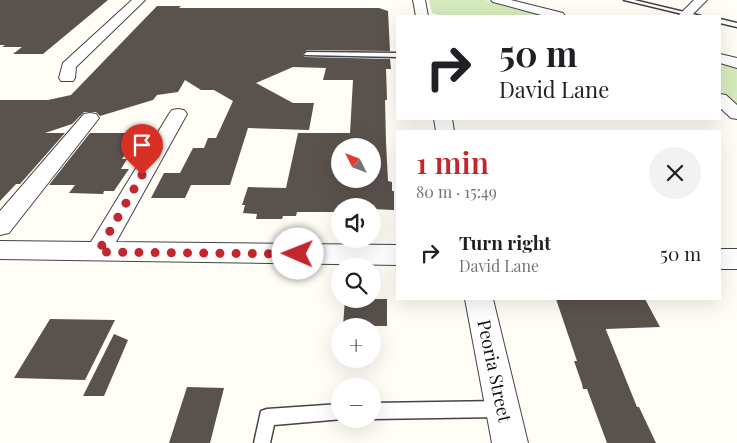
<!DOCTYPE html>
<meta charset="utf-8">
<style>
body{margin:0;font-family:"Playfair Display",serif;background:#f2f2f2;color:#202124;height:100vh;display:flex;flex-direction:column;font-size:19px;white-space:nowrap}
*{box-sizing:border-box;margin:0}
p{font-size:16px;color:#757577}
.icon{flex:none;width:28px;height:28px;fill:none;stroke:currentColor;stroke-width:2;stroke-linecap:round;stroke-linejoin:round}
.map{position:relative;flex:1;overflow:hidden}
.sheet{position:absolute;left:396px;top:130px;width:325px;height:170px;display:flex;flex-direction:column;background:#fff;border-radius:0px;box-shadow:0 5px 20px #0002}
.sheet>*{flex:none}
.guide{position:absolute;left:396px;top:15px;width:325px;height:105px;border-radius:0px;box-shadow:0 5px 20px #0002;background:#fff;color:#202124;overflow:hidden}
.needle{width:32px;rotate:312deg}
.fabs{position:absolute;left:331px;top:138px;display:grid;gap:10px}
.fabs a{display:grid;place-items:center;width:50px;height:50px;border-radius:50%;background:#fff;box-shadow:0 5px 20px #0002;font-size:25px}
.pin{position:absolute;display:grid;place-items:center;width:42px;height:42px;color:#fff;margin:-51px -21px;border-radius:50% 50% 50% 0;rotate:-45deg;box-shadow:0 0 5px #0007}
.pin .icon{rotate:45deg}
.me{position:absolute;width:55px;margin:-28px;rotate:271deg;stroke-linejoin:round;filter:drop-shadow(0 0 4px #0008)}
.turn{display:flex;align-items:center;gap:18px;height:105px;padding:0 20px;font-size:22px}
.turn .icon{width:65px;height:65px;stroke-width:2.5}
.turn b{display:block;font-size:35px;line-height:42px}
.round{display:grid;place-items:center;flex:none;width:52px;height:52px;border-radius:26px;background:#f2f2f2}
.summary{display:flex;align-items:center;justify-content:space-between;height:85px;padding:0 20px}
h1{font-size:30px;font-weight:600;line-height:38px;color:#c4262e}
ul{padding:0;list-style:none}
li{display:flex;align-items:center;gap:15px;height:75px;padding:0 20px}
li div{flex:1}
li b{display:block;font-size:19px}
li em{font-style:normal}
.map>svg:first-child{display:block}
</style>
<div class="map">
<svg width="737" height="443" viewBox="0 0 737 443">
<rect width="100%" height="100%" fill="#fffdf5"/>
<path fill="#d5ebbd" d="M429,0h56l61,16h-104l-10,-3z
M720,62l17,5v39l-17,-15z"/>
<path fill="#5a524d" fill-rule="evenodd" d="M0,0h108l-65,54h-30l9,-7h-20l3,-2h-5z
M157,6h24l-2,2h200l9,3 2,40 -83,-1 -5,4 3,3 85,2 1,10h-5l1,31h-2l1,42 2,39 4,1v9h2v19l-22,-1v-3h-32v6h-43l-1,4h-13l-1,3h-26l1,-5 -14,-1 2,-8h-3l6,-18 38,1 12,-55h52l3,-53h-30l3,-12 -33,-1 -37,16 37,20h21l-5,27 -61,-2 -18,57h-39l-6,13h-34l13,-25h16l13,-25h11l4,-10h8l17,-37 -19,-11h-13l-16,-10 -7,12 -21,3 -4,5 -53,16 -4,-4h-12l-12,12 -27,9h20l-45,51h-4l-16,17v-101h48l23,-5zM340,146h32v33h-32z
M90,133h44l-7,10h6l-11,16h5l-6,10h8l-15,22h-10l-1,3 -34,-1 6,-8h-26z
M345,299h42v27h-44z
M556,299h89l15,28 -54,2v1l31,77h2l17,36h-49l-20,-54h-4l-1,-5 -8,-23h3z
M50,319l65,1 -30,60 -71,-2z
M114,334l14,6 -24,56h-21z
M187,387l37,1 -14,55h-41z"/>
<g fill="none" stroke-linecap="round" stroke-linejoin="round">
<g stroke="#444" stroke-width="3">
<path id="service" d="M624,0h10l67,16h-10z
M720,19l17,4v4l-17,-4z
M307,52l91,1v4l-93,-2 -1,-1z
M501,401l6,2 2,6 -2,6 -6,2 -129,2h-1l1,-16z
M340,404v15h3l-69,6 -4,18h-16l7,-32 6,-2z"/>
</g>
<g stroke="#444" stroke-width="2">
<path id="minor" d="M132,0h13l-69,67 -1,11 -2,3h-12l-2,-3 4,-15z
M413,0h12l3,16h-12z
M491,0h20l52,13 2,3h-20l-52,-14z
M694,0h13l-16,16h-13z
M720,54l17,4v10l-17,-5z
M720,94l6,1 11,10v14l-6,-1 -11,-10z
M178,109l6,1 3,4 -71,128 282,3v20l-398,-6v-18l91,1 78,-128 3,-4z
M90,113l6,1 3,4 -3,4 -87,111 -9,2v-24l84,-97z
M434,119h18l2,12h-18z
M720,249h17v20h-17z
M465,299h28l35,144h-36z"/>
</g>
<use href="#service" fill="#fff" fill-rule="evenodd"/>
<use href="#minor" fill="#fff" fill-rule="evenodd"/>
</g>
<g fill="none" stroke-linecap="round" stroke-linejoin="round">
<path stroke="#c4262e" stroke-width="9" stroke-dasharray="0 16.2" d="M142,175l-44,77 200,2"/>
</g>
<g text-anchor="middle" stroke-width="5" stroke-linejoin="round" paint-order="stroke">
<g font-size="18" fill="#111" stroke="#fff">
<text transform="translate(494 371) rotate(78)" y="6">Peoria Street</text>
</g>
</g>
</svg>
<div class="fabs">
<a><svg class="needle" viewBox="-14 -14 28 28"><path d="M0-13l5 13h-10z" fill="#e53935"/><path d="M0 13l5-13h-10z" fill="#757577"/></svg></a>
<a><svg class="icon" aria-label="sound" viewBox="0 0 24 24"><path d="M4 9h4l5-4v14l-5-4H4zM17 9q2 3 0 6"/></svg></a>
<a><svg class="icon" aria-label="search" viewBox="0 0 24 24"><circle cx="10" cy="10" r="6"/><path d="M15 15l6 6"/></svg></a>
<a>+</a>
<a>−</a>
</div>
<div class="pin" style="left:142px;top:175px;background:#d93025"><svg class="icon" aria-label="arrive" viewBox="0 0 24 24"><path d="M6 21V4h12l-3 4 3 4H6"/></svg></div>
<svg class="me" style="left:298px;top:254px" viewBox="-20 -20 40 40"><circle r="19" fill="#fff"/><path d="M0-13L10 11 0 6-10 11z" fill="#c4262e"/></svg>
<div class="guide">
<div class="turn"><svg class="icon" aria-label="right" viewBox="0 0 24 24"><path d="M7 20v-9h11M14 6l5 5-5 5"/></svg><div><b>50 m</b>David Lane</div></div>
</div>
<section class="sheet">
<div class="summary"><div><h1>1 min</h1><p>80 m · 15:49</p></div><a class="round"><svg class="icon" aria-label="close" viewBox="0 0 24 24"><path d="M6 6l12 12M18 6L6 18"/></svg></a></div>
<ul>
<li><svg class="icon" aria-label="right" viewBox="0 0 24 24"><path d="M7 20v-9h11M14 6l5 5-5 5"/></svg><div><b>Turn right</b><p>David Lane</p></div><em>50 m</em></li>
</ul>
</section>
</div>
